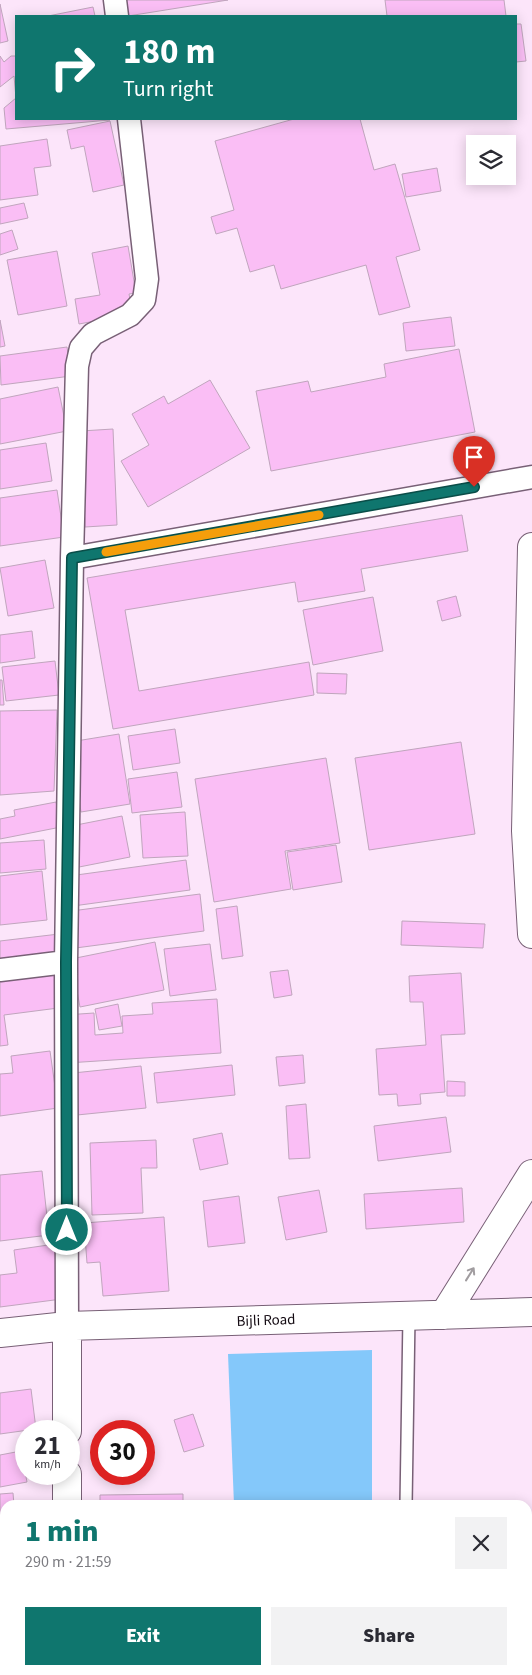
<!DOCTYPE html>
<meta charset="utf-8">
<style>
body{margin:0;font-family:"Source Sans 3",sans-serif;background:#f2f2f3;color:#2b2b33;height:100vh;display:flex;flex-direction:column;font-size:19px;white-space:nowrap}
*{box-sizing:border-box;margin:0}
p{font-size:16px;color:#7c7c81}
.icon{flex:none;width:28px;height:28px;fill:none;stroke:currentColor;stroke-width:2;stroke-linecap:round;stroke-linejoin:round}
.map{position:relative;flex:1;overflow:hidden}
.details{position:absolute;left:0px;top:1500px;width:532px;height:175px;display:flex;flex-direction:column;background:#fff;border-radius:15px 15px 0 0;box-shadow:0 2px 12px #0003}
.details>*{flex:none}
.guide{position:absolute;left:15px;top:15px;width:502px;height:105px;border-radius:0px;box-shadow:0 2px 12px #0003;background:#0f766e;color:#fff;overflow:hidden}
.buttons{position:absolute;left:466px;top:135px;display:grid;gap:10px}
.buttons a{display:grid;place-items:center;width:50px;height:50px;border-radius:0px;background:#fff;box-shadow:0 2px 12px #0003;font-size:25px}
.speed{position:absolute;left:15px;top:1420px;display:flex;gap:10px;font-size:25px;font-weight:700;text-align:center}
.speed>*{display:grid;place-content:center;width:65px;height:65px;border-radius:50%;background:#fff;box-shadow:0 2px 12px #0003;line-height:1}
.speed small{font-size:12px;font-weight:400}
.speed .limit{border:8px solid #d22;background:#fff;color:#111}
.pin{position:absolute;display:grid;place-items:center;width:42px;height:42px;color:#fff;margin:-51px -21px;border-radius:50% 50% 50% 0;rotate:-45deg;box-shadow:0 0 5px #0007}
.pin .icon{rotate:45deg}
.me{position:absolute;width:55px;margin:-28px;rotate:0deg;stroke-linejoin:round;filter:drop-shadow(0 0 4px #0008)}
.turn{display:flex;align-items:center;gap:18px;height:105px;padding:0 25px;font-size:22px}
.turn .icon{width:65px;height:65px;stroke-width:2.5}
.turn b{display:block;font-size:35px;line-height:42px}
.round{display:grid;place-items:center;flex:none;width:52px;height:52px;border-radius:0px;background:#f2f2f3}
.summary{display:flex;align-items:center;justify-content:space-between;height:85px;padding:0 25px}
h1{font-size:30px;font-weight:800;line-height:38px;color:#0f766e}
.action{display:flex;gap:10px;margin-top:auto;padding:10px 25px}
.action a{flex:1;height:58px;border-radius:0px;background:#0f766e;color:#fff;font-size:20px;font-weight:800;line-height:58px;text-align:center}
.action a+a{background:#f2f2f3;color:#2b2b33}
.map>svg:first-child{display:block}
</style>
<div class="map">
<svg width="532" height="1675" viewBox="0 0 532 1675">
<rect width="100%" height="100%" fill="#fce5fa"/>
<path fill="#84c8fa" d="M372,1350v155h-138l-6,-151z"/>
<path fill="#fabef5" stroke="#c0a5bd" d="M125,0h103l-100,16z
M385,0h119l2,16h-119z
M0,4l8,37 -8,2z
M93,7l2,9h-47z
M516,24h5l5,37 -10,1z
M0,56l4,6 7,-6h5v63l94,1 -104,9 -2,-21 12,-10 -2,-22 -14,11z
M294,119h66l14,51 21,-6 25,86 -24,7 14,50 -31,8 -13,-50 -85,24 -7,-24 -24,7 -13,-44 -21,6 -5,-17 23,-7 -19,-69z
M110,121l14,64 -31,7 -9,-46 -13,3 -4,-19z
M47,139l4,27 -17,2 4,27 -38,5v-54z
M437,168l4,23 -35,6 -4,-23z
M24,203l4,15 -28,6v-16z
M12,230l6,19 -18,6v-21z
M128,246l8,47 -7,1 4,20 -54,10 -4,-25 25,-4 -8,-42z
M57,251l10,55 -49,9 -11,-55z
M451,317l4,29 -49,5 -3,-28z
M0,320l5,26 -5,1z
M67,347l4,29 -70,9 -1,-29z
M459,349l16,83 -204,39 -15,-80 52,-10 3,11 75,-15 -2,-13z
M210,380l40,68 -102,59 -27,-46 28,-16 -17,-31 32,-18 4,8z
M58,387l9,44 -67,13v-45z
M113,429l4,96 -32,2 -4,-96z
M46,443l6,38 -52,8v-39z
M57,490l7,47 -64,9v-48z
M462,515l6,36 -107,18 4,22 -67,11 -3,-20 -170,28 14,81 170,-29 5,33 -201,34 -26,-151z
M45,560l9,48 -46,8 -8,-48z
M456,596l5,20 -19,5 -5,-20z
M373,597l10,54 -70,14 -10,-55z
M32,631l3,27 -35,5v-28z
M55,661l4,34 -53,6 -4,-34z
M317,673l30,1 -1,20 -29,-1z
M0,680h2l2,25h-4z
M57,710l-3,81 -54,4v-84z
M175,729l5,34 -47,7 -5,-34z
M119,734l11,70 -49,8 -11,-70z
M461,742l14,92 -106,16 -14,-92z
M326,758l14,85 -55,8 6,38 -77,13 -19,-123z
M177,772l5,35 -50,6 -4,-34z
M56,802l5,25 -61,12v-20l15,-3 -1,-6z
M185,812l3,44 -45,2 -3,-43z
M122,816l8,41 -56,11 -8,-41z
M44,840l2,29 -46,4v-30z
M336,845l6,37 -49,8 -6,-38z
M186,860l4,30 -117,16 -4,-30z
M42,871l5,49 -47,5v-49z
M200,894l4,37 -136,18 -4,-37z
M237,906l6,50 -21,3 -6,-50z
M402,921l83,3 -2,24 -82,-3z
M59,934l3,26 -62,7v-26z
M155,942l9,48 -84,17 -9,-48z
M210,944l6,46 -46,6 -6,-47z
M61,970l5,37 -62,8 4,30 -8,1v-68z
M288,970l4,25 -18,3 -4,-26z
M461,973l4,61 -24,1 4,57 -25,2 1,10 -23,2 -1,-12 -18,1 -3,-46 50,-4 -3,-43h-13l-1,-26z
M217,999l4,54 -154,10 -2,-48 29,-2 1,22 28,-2 -1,-17 31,-2 -1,-11z
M118,1004l4,22 -23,4 -4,-21z
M50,1051l8,57 -58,8v-42l13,-1 -2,-17z
M303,1055l2,28 -26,3 -3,-29z
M232,1065l3,30 -78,8 -3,-30z
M141,1066l5,42 -69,7 -4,-42z
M447,1081l18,1v14h-18z
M306,1104l4,54 -21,1 -3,-53z
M446,1117l5,35 -73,9 -4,-35z
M222,1133l6,31 -28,6 -7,-31z
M156,1140l1,28h-16l2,45 -51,2 -2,-72z
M42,1171l7,64 -49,6v-66z
M462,1188l2,34 -98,7 -2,-35z
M319,1190l8,42 -41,8 -8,-43z
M239,1196l6,47 -37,4 -5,-46z
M164,1217l5,74 -66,5 -3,-34 -13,1 -3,-40z
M55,1244l7,55 -62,8v-32l17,-2 -3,-23z
M31,1389l5,40 -36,5v-41z
M193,1414l11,32 -20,6 -10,-32z
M21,1451l6,31 -27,5v-32z
M13,1493l1,12h-9v17h-5v-28z
M183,1494v11h-83v-10z
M5,1527v26h-5v-25z
M0,1563h5v47h-5z
M0,1636h5v32h-5z
M304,1670h56l1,5h-56z"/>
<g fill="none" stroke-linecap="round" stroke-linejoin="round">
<g stroke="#786076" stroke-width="14">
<path id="service" d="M406,1505l3,-189
M213,1675v-5
M402,1675v-5"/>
</g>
<g stroke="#786076" stroke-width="25">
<path id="minor" d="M115,0l2,16
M72,558l460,-81
M0,970l66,-8
M67,1326l-1,-364 6,-404 5,-192 4,-18 12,-14 37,-19 14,-15 3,-21 -18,-160"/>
</g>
<g stroke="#786076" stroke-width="30">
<path id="tertiary" d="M532,547l-6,284 6,103
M444,1315l88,-141
M0,1333l67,-7 465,-14
M67,1431v-105
M67,1505v-31
M66,1675v-5"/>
</g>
<use href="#service" stroke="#fff" stroke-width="11"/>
<use href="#minor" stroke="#fff" stroke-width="22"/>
<use href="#tertiary" stroke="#fff" stroke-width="28"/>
</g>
<defs><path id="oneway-shaft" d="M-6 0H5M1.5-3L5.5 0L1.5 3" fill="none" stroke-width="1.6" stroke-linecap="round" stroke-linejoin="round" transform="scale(1.25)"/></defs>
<use stroke="#a19da0" href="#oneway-shaft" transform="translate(470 1274) rotate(-58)"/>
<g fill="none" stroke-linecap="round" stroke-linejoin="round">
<g stroke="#0a4d48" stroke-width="12">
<path id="route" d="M67,1230l-1,-268 6,-404 402,-71"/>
</g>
<use href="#route" stroke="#0f766e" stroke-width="9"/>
<path stroke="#f59e0b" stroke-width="9" d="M106,552l213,-37"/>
</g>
<g text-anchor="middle" stroke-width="5" stroke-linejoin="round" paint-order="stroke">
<g font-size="15" fill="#130a12" stroke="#fff">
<text transform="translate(266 1320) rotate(-2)" y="5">Bijli Road</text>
</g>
</g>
</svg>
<div class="buttons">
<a><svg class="icon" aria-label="layers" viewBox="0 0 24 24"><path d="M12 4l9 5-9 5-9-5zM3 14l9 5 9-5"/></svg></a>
</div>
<div class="speed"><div>21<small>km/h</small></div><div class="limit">30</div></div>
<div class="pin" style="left:474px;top:487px;background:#d93025"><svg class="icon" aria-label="arrive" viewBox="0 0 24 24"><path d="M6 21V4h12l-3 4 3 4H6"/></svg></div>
<svg class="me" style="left:67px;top:1230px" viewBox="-20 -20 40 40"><circle r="17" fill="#0f766e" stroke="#fff" stroke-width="3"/><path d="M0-11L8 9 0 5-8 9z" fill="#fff"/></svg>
<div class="guide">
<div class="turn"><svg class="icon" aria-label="right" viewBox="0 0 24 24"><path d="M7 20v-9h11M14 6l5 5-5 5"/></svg><div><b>180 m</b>Turn right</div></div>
</div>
<section class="details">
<div class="summary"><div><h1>1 min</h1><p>290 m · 21:59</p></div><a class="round"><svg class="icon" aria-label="close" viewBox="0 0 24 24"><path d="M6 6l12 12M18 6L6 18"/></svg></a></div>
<div class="action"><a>Exit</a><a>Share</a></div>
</section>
</div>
